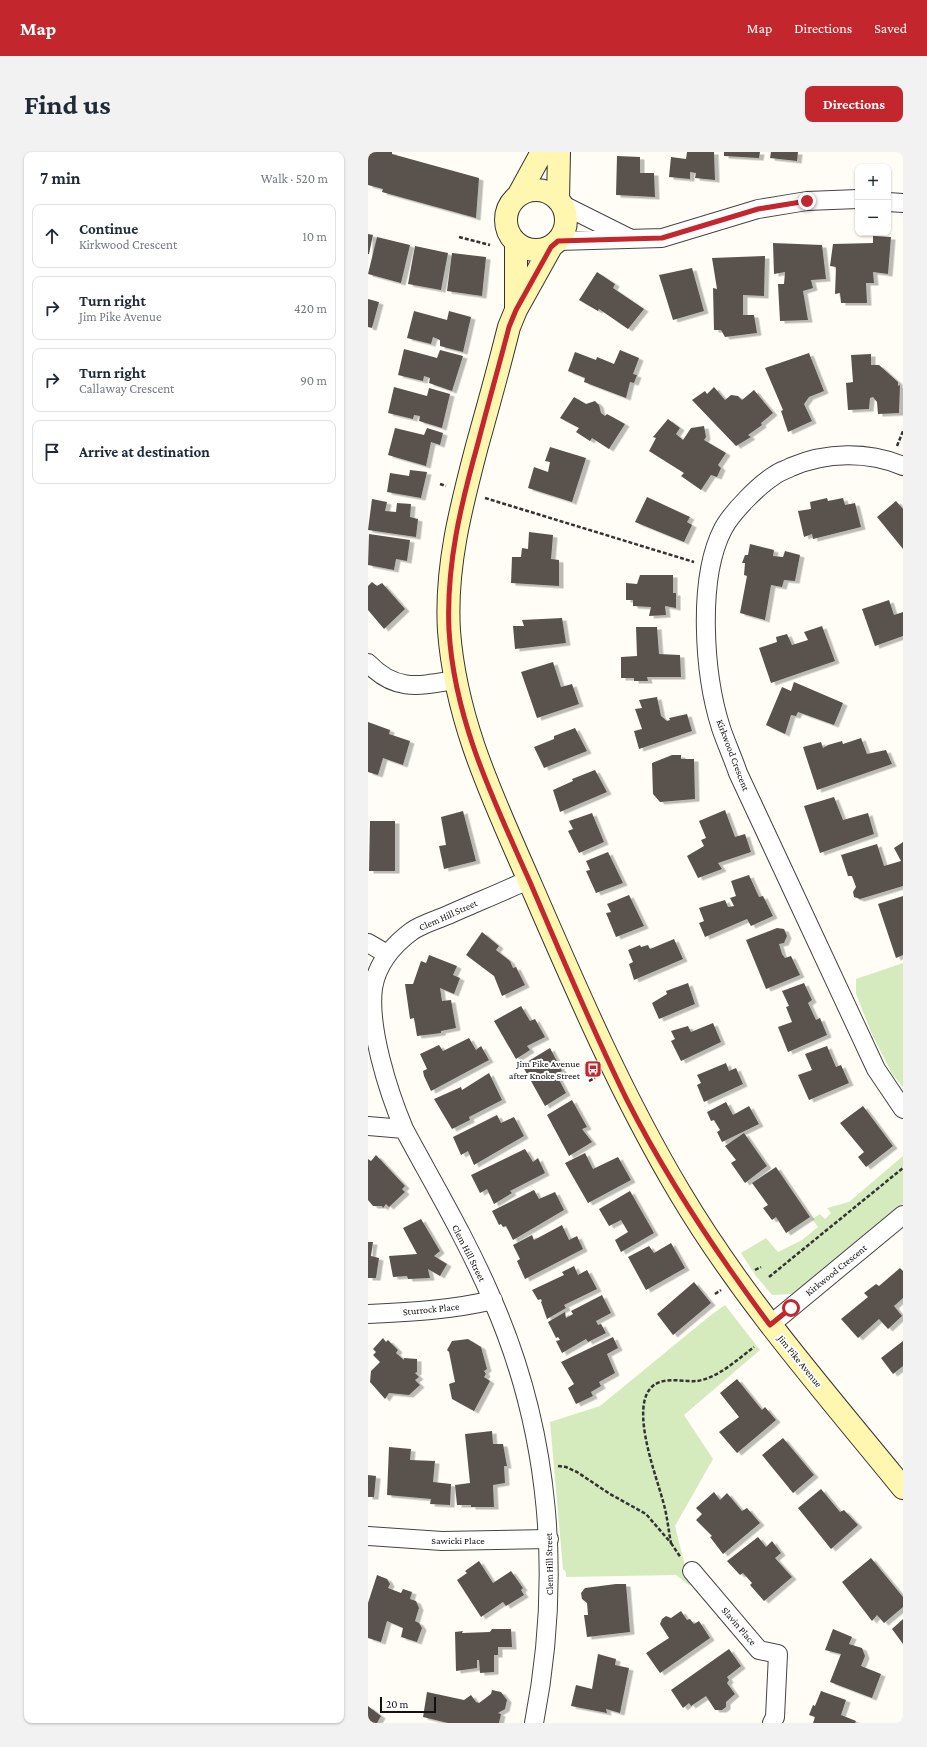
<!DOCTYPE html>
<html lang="en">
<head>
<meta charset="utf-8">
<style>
  body { margin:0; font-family:"Crimson Pro",serif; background:#f2f2f3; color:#1f2937 }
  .controls { position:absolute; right:12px; top:12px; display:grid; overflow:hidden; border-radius:8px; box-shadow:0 1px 3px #0004 }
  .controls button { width:36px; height:36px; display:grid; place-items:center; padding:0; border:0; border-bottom:1px solid #e0e1e3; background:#fff; color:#1f2937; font:20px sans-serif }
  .scale { position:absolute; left:12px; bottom:10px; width:56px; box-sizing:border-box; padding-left:4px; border:2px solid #111; border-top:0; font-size:11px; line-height:14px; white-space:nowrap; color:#111; -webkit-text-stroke:3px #fff; paint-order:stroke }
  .stop { position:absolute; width:12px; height:12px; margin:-9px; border:3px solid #c4262e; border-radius:50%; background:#fff }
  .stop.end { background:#c4262e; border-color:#fff; box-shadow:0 1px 4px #0008 }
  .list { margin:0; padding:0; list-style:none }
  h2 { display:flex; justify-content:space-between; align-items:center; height:52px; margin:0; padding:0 16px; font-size:17px }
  h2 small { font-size:13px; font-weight:400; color:#747a83 }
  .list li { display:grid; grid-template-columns:26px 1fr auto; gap:12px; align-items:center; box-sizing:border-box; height:64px; margin:0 8px 8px; padding:0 8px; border:1px solid #e0e1e3; border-radius:8px }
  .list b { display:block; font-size:15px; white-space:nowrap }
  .list p { margin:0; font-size:13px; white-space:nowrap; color:#747a83 }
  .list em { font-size:13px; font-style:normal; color:#747a83 }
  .icon { flex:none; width:22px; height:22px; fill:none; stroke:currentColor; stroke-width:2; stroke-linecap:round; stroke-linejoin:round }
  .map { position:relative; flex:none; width:535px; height:1571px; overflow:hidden; border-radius:8px }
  header { display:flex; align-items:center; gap:24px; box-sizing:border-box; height:56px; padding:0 20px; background:#c4262e; color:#fff }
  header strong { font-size:19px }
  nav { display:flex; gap:22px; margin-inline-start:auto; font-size:14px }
  .intro { display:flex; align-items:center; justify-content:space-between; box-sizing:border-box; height:96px; padding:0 24px }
  h1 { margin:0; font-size:28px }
  .button { padding:10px 18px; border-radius:8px; background:#c4262e; color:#fff; font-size:14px; font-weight:700 }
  main { display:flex; gap:24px; padding:0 24px }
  aside { flex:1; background:#fff; border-radius:8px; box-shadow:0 1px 3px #0004 }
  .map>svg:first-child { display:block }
  .green { fill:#d5ebbd }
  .building { fill:#5a524d; filter:url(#shadow) }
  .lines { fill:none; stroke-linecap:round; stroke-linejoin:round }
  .street-casing { stroke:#444; stroke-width:20 }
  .secondary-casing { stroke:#333; stroke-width:24 }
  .path { stroke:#333; stroke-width:2.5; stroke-dasharray:4 2; stroke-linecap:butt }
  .street { stroke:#fff; stroke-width:18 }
  .secondary { stroke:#fff6b0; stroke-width:22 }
  .route { stroke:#c4262e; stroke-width:5 }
  .labels { text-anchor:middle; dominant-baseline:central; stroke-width:4; stroke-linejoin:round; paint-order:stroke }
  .street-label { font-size:10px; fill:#111; stroke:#fff }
  .poi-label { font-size:10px; fill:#111; stroke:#fff; text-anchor:end }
</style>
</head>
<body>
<header>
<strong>Map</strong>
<nav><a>Map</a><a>Directions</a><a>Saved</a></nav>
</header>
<div class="intro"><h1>Find us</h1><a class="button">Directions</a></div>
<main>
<aside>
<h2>7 min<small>Walk · 520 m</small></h2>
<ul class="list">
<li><svg class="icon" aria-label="ahead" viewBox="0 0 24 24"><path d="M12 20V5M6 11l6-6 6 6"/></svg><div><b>Continue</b><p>Kirkwood Crescent</p></div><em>10 m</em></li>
<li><svg class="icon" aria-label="right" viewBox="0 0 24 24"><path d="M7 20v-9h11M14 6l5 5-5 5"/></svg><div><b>Turn right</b><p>Jim Pike Avenue</p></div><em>420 m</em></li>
<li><svg class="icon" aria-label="right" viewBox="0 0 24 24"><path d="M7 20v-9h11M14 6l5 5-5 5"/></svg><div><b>Turn right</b><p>Callaway Crescent</p></div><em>90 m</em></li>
<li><svg class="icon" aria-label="arrive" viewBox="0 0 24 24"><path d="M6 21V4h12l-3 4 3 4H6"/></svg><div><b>Arrive at destination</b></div></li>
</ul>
</aside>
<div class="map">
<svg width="535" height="1571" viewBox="0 0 535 1571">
  <defs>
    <filter id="shadow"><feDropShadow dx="4.5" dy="2.5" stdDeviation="0" flood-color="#0004"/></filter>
  </defs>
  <rect width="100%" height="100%" fill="#fffdf5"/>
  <path class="green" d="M535 811V935L524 922 503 880 488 842V827Z
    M535 1004V1052L425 1142 404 1143 388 1124 373 1101 398 1086 410 1100 434 1088 450 1075 444 1067 452 1062 457 1067 463 1061 459 1056 481 1050Z
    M357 1153 392 1198 316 1263 345 1307 307 1374 322 1434 308 1423 198 1425V1420L195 1417 182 1270 232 1254 343 1163Z"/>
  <path class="building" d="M0 0H24V2L111 26 108 66 14 40 15 37 0 33Z
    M319 0H346L347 28 327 26 328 21 322 20V27L301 25 303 5 318 7Z
    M356 0H392L391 6 356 4Z
    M403 0H430L429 9 402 6Z
    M249 4 272 5V21H286L287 45 248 43Z
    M0 82 5 83 1 102H0Z
    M505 84 523 85 520 122 505 120 506 131H498L499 151H473L472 141 467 142 468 115 462 114 465 92 505 91Z
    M9 85 42 93 33 131 0 122Z
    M405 91 454 93 458 127 443 128 445 136 435 139 440 168 412 169 410 132H416L417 120 406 122Z
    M47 94 80 101 73 138 40 132Z
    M84 101 118 105 114 144 79 139Z
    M397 104 396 144 375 143V163H386L389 181 357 185 353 178H346L345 136 349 137 344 106Z
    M324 116 336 159 305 168 291 123Z
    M229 120 247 132 245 136 276 157 260 177 231 157 230 159 211 148Z
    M0 147 11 150 4 176 0 175Z
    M46 159 79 168 81 159 103 165 95 200 72 194V188L65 185 63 192 39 186Z
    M36 197 69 206 72 198 95 204 84 239 61 231 62 226 56 224 55 229 30 223Z
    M252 198 271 206 265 222 269 223 266 231 262 230 258 246 216 230 217 226 200 219 207 200 228 208 229 205 246 212Z
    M441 201 456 239 441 245 436 252 444 269 420 280 413 259 415 258 397 216Z
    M503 202V213H511L530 230V234L532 233 531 261 510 262 509 250 505 245 502 246 501 257 480 258 478 231 485 230 483 203Z
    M26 235 59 244 61 236 82 242 74 276 51 269 52 264 46 263 45 267 20 261Z
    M346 235 357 248 363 243 370 244 374 248 386 238 405 261 393 271 394 273 380 283 383 285 368 294 324 248 337 239 339 242Z
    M206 245 218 252 227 249 231 253 233 261 237 264 239 262 257 272 241 297 224 286 222 289 208 280 211 276 192 266Z
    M300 267 312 276 308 282 315 288 323 276 336 274 338 285 336 288 358 301 350 313 353 316 349 325 343 323 333 338 313 324 316 321 281 299 288 286 285 285Z
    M27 276 56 283 59 276 75 281 72 293 63 290 58 314 20 303Z
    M182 295 218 306 204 350 160 336 166 315 180 320 182 310 177 309Z
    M42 318 59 320 53 346 19 340 22 321 41 324Z
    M279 345 322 365 319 370 324 373 316 390 267 370Z
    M459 346 460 349 475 346 477 353 487 351 493 375 445 387 444 382 436 385 430 359 443 357 442 350Z
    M4 347 19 350 17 359 28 360 29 351 43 352 42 365 50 367 48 385 0 378Z
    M528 349 535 357V397L509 365Z
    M161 380 185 383 183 407 191 408V434L143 431 144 405H153L154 396 160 397Z
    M1 382 42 388 39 409 28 407 26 418 0 413Z
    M382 392 406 398 405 404 415 405 417 399 432 403 427 429 416 428 414 435 403 433 397 468 372 461 379 424 376 423 377 411H374L377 403H380Z
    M272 423H305V441H308V456L297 454 298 463 281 464 283 455 265 454V448H258V431L269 432Z
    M4 430 9 434 14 431 37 457 16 477 0 458V434Z
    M521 448 526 463 535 460V484L507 494 494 457Z
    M194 466 198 491 147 497 145 474H156L154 468Z
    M454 474 467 509 403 531 391 496 409 490 408 485 419 482 424 493 440 488 436 480Z
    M268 475H289L291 502 312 503 313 525H279L280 529H266V526H253V505L269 504Z
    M185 510 193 535 204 532 211 552 169 566 153 520Z
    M426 530 475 551 466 573 430 560 428 564 423 563 417 582 398 573 414 535 423 539Z
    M289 545 293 564 299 569 302 568 301 566 319 562 324 579 271 597 266 579 274 577 267 557 274 556 271 548Z
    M0 570 22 578 21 582 42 589 35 613 15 606 10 623 0 620Z
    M207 576 219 599 176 616 166 595 186 587V584Z
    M493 586 499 602 518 598 524 612 449 638 435 595 453 590 455 596 460 593 474 589 475 592Z
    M304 603H313V607H326L327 647 292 650 285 642 284 611Z
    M227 618 239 640 192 660 185 638 205 629 204 627Z
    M466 645 475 668 500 661 506 682 452 701 436 654Z
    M357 658 367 685 377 682 383 700 350 711 354 717 330 726 319 704 336 694 333 688 338 686 331 669Z
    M95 659 108 709 76 717 71 694 78 693 73 665Z
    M224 661 236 690 211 701 200 679 205 677 201 669Z
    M2 669H27V719H1Z
    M535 690V734L492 747 486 745 485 740 488 735 484 724H480L473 703 509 692 516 714 533 709 526 696Z
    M240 700 255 731 228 741 218 719 222 718 218 709Z
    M381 723 391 745 395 744 405 764 383 774 379 767 337 785 331 771 336 769 331 756 357 748 360 755 366 754 362 746 368 744 363 729Z
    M261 743 276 774 248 785 238 761 243 760 239 752Z
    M535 744V803L528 806 510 752Z
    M409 776 416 777 419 784 416 791 411 792 414 802 417 806 423 804 432 823 398 837 378 788Z
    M114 780 131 794 128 798 142 809 145 816 148 815 157 833 134 844 126 824 98 803Z
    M306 787 315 807 266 828 261 812 265 810 260 798 272 793 273 795 280 793 282 797Z
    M61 803 89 814 85 823 92 826 86 842 72 836 74 849 83 848 88 876 73 879V881L49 884 46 866 42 867 37 832H45L53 809 58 811Z
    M320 831 327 852 291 867 284 851 299 842 298 839Z
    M436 831 444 848 440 851 448 868 452 866 459 883 420 900 410 875 424 870 418 855 421 854 414 839Z
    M153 854 162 869 167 867 177 885 159 894 162 898 148 907 126 869Z
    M345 871 353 890 313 909 303 889 307 887 303 879 320 874 323 880Z
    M101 886 108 898 113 894 121 908 63 939 56 924 55 919 59 917 52 902 71 893 75 899Z
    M459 894 468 915 473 913 481 931 441 948 430 923 444 918 437 902Z
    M182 896 194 919 188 922 198 941 177 954 154 913Z
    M358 911 361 919 368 916 375 932 336 950 329 933 333 931 329 923Z
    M121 921 134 948 101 965 102 968 84 977 66 947 93 935 94 938Z
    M204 948 219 975 214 977 224 990 201 1004 179 963Z
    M358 950 365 963 381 954 391 972 354 990 349 980 352 978 346 968 343 969 339 960Z
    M495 954 525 994 498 1015 490 1005 496 1000 472 971Z
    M129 963 133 971 146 965 156 984 106 1013 100 999 93 1003 85 985Z
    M376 981 399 1014 377 1031 363 1011 368 1008 357 994Z
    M157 997 165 1010 170 1006 177 1021 142 1039 144 1041 126 1052 119 1037 112 1041 103 1023Z
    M217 1001 225 1017 250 1005 263 1028 220 1051 197 1011Z
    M8 1003 37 1034 34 1037 37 1040 21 1055 18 1052 15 1056 14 1054H5L0 1048V1007L3 1009Z
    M408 1015 442 1065 418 1081 408 1065 404 1068 395 1056 400 1053 384 1031Z
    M166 1038 171 1047 187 1040 196 1058 145 1088 138 1074 135 1075 133 1072 131 1073 124 1059Z
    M262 1039 286 1081 253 1100 247 1088 260 1080 253 1068 241 1074 231 1057Z
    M53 1067 72 1099 66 1104 79 1112 72 1124 60 1117 62 1126 40 1127 39 1124 25 1125 21 1104 49 1102 35 1076Z
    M194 1073 201 1088 209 1084 215 1097 157 1127 149 1109 152 1107 145 1093 164 1083 166 1088Z
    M0 1090H5L3 1104 11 1106 8 1126H0Z
    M303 1091 317 1116 278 1138 260 1105 281 1094 286 1101Z
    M206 1114 210 1123 219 1118 229 1137 196 1153 198 1156 179 1167 173 1150 174 1149 173 1147 170 1148 164 1138 196 1123 194 1120Z
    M532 1116 535 1119V1146L526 1154 534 1164 520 1177 511 1167 490 1186 473 1167 500 1145 496 1141 508 1132 511 1134Z
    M326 1130 343 1151 305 1183 289 1162Z
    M234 1143 243 1161 228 1169 230 1173 233 1172 238 1181 220 1190 218 1187 194 1201 188 1189 192 1188 190 1185 188 1186 180 1170 197 1160 198 1166 205 1162 203 1159Z
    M245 1185 250 1196 239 1202 247 1221 231 1230 233 1234 223 1240 225 1244 208 1252 200 1236 206 1232 193 1210Z
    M15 1186 18 1190 20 1188 30 1198 28 1201 36 1208V1206L49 1207V1220L47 1221 51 1225 47 1228 52 1233 41 1243 21 1241 17 1247 2 1230 3 1219 12 1210 5 1203 8 1200 5 1197Z
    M100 1187 113 1195 119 1217 116 1219 118 1222 116 1225 122 1229 106 1259 84 1247 81 1232 87 1230 81 1200 79 1198 84 1189Z
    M535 1189V1214L525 1222 513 1206Z
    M369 1227 394 1258 397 1255 408 1268 369 1301 351 1280 371 1265 352 1241Z
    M124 1279 125 1292H135L139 1314H136L137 1331 125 1333 126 1355H103V1353H89L87 1333 102 1331 97 1282Z
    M415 1286 446 1323 425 1341 394 1303Z
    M21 1295 43 1297 42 1308 67 1309 65 1330 83 1332 82 1353 62 1352 63 1347 19 1343Z
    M0 1323 8 1324 6 1345H0Z
    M453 1337 472 1360 476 1358 490 1373 463 1397 430 1356Z
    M346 1340 352 1348 359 1341 374 1359 379 1356 392 1371 355 1402 342 1385 344 1384 328 1368 334 1362 328 1356Z
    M390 1385 398 1395 404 1389 413 1401 407 1406 424 1425 396 1449 382 1433 384 1431 375 1421 372 1423 359 1409Z
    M503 1406 535 1445V1455L516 1471 509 1463 504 1469 474 1430Z
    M111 1409 125 1431 143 1419 155 1436 153 1438 156 1443 138 1454 135 1450 113 1465 89 1428 99 1421 97 1419Z
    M9 1423 19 1427 22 1432 20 1436 33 1441 35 1437 44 1440 42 1447 48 1449 51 1456 47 1469 51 1471 54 1476 49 1490 33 1485 35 1476 19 1469 13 1490 0 1486V1451Z
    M248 1432H258L262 1480 219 1485 216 1463H220L219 1451 214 1447 213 1441 217 1436Z
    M313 1459 319 1468 322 1467 326 1472 331 1469 342 1486 292 1521 278 1501 301 1486 292 1472 294 1467 298 1464 303 1466Z
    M535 1467V1492L524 1477Z
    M124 1477H143L144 1495H130V1503H126V1520L112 1521 111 1508H109V1516L88 1519 87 1480 95 1479 94 1481 122 1480Z
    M465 1477 484 1485 481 1492 494 1496 497 1504 493 1514 513 1522 504 1546 462 1530 473 1502 457 1498Z
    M361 1497 373 1514 359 1525 361 1528 359 1531 367 1542 358 1550V1555L354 1558H347L338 1544 323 1554 321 1551 315 1556 303 1538Z
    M230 1502 248 1507 247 1513 261 1516 252 1561 238 1557 239 1561 203 1554 208 1533 224 1537Z
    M124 1538 133 1540 139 1548 137 1557 130 1561 133 1562 131 1571H80L55 1565 59 1540 96 1548 103 1543 108 1550 111 1551 123 1542Z
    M453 1539 478 1548 473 1563 488 1569 487 1571H445L447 1565 441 1563 445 1553 447 1554Z
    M0 1554 13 1564 9 1571H0Z"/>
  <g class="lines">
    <g class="street-casing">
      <path id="street" d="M520 50 535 51
        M193 52 261 86
        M190 89 294 86 390 57 439 49 490 47
        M535 314C500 299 458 300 423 315 418 318 412 319 407 323 391 333 364 360 355 377 329 427 336 523 353 576 358 591 365 606 370 621L508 917 535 957
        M0 511C27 540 51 534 87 528
        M160 728C134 740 107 751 80 763 68 768 54 772 44 779 25 793 9 812 5 836 0 876 20 939 36 977 66 1033 99 1088 124 1147 183 1281 194 1428 166 1571
        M0 791 19 802
        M0 974 36 977
        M0 1162C42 1160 84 1158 125 1148
        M402 1173 535 1063
        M0 1384 74 1389 181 1387
        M324 1419 391 1498 410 1502 407 1565 404 1571"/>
    </g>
    <g class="secondary-casing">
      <path id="secondary" d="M138 68a30 30 0 1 1 60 0a30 30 0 1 1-60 0Z
        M150 44 174 0
        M190 48 191 0
        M148 91V157
        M183 95 148 158 141 175C131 215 120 255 109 294 93 355 77 416 81 479 88 571 126 648 162 731 208 837 253 942 312 1041 375 1147 457 1240 535 1336"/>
    </g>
    <path class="path" d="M91 85 122 93
      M529 294 535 279
      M72 332 78 334
      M117 346 326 410
      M221 929 227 926
      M387 1118 393 1115
      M401 1125 535 1016
      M347 1142 353 1138
      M190 1314 198 1315 209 1320 242 1342 278 1362 303 1391C300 1376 299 1361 294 1346 288 1322 256 1242 292 1230 303 1226 318 1230 329 1229 350 1226 370 1207 386 1195
      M303 1391 313 1406"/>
    <use href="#street" class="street"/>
    <use href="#secondary" class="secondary"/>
  </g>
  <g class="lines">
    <path class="route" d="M423 1156 402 1173C349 1102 299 1027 259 948 224 877 193 803 162 730 126 649 86 568 81 478 78 413 93 352 110 291 120 252 131 214 141 175L148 158 183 95 190 89 294 86 390 57 439 49"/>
  </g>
  <defs>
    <g id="bus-square" transform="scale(0.9)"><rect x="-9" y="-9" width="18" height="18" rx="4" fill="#c4262e" stroke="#fff"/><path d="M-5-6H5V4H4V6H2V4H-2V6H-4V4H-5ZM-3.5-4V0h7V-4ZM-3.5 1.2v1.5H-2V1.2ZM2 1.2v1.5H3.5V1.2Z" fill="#fff"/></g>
  </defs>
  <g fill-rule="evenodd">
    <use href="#bus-square" x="225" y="917"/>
  </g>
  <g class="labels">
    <g class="street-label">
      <text transform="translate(365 603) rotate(69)">Kirkwood Crescent</text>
      <text transform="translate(80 763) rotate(-24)">Clem Hill Street</text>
      <text transform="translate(101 1101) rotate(63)">Clem Hill Street</text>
      <text transform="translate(468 1118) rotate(-39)">Kirkwood Crescent</text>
      <text transform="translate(63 1157) rotate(-6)">Sturrock Place</text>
      <text transform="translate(432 1209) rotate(51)">Jim Pike Avenue</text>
      <text x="90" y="1388">Sawicki Place</text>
      <text transform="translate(181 1412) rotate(-91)">Clem Hill Street</text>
      <text transform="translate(371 1474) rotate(49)">Slavin Place</text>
    </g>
    <g class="poi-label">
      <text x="212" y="911">Jim Pike Avenue<tspan x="212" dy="12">after Knoke Street</tspan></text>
    </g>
  </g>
</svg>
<div class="controls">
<button>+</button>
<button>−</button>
</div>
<div class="scale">20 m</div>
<div class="stop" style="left:423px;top:1156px"></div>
<div class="stop end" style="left:439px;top:49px"></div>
</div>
</main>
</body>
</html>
